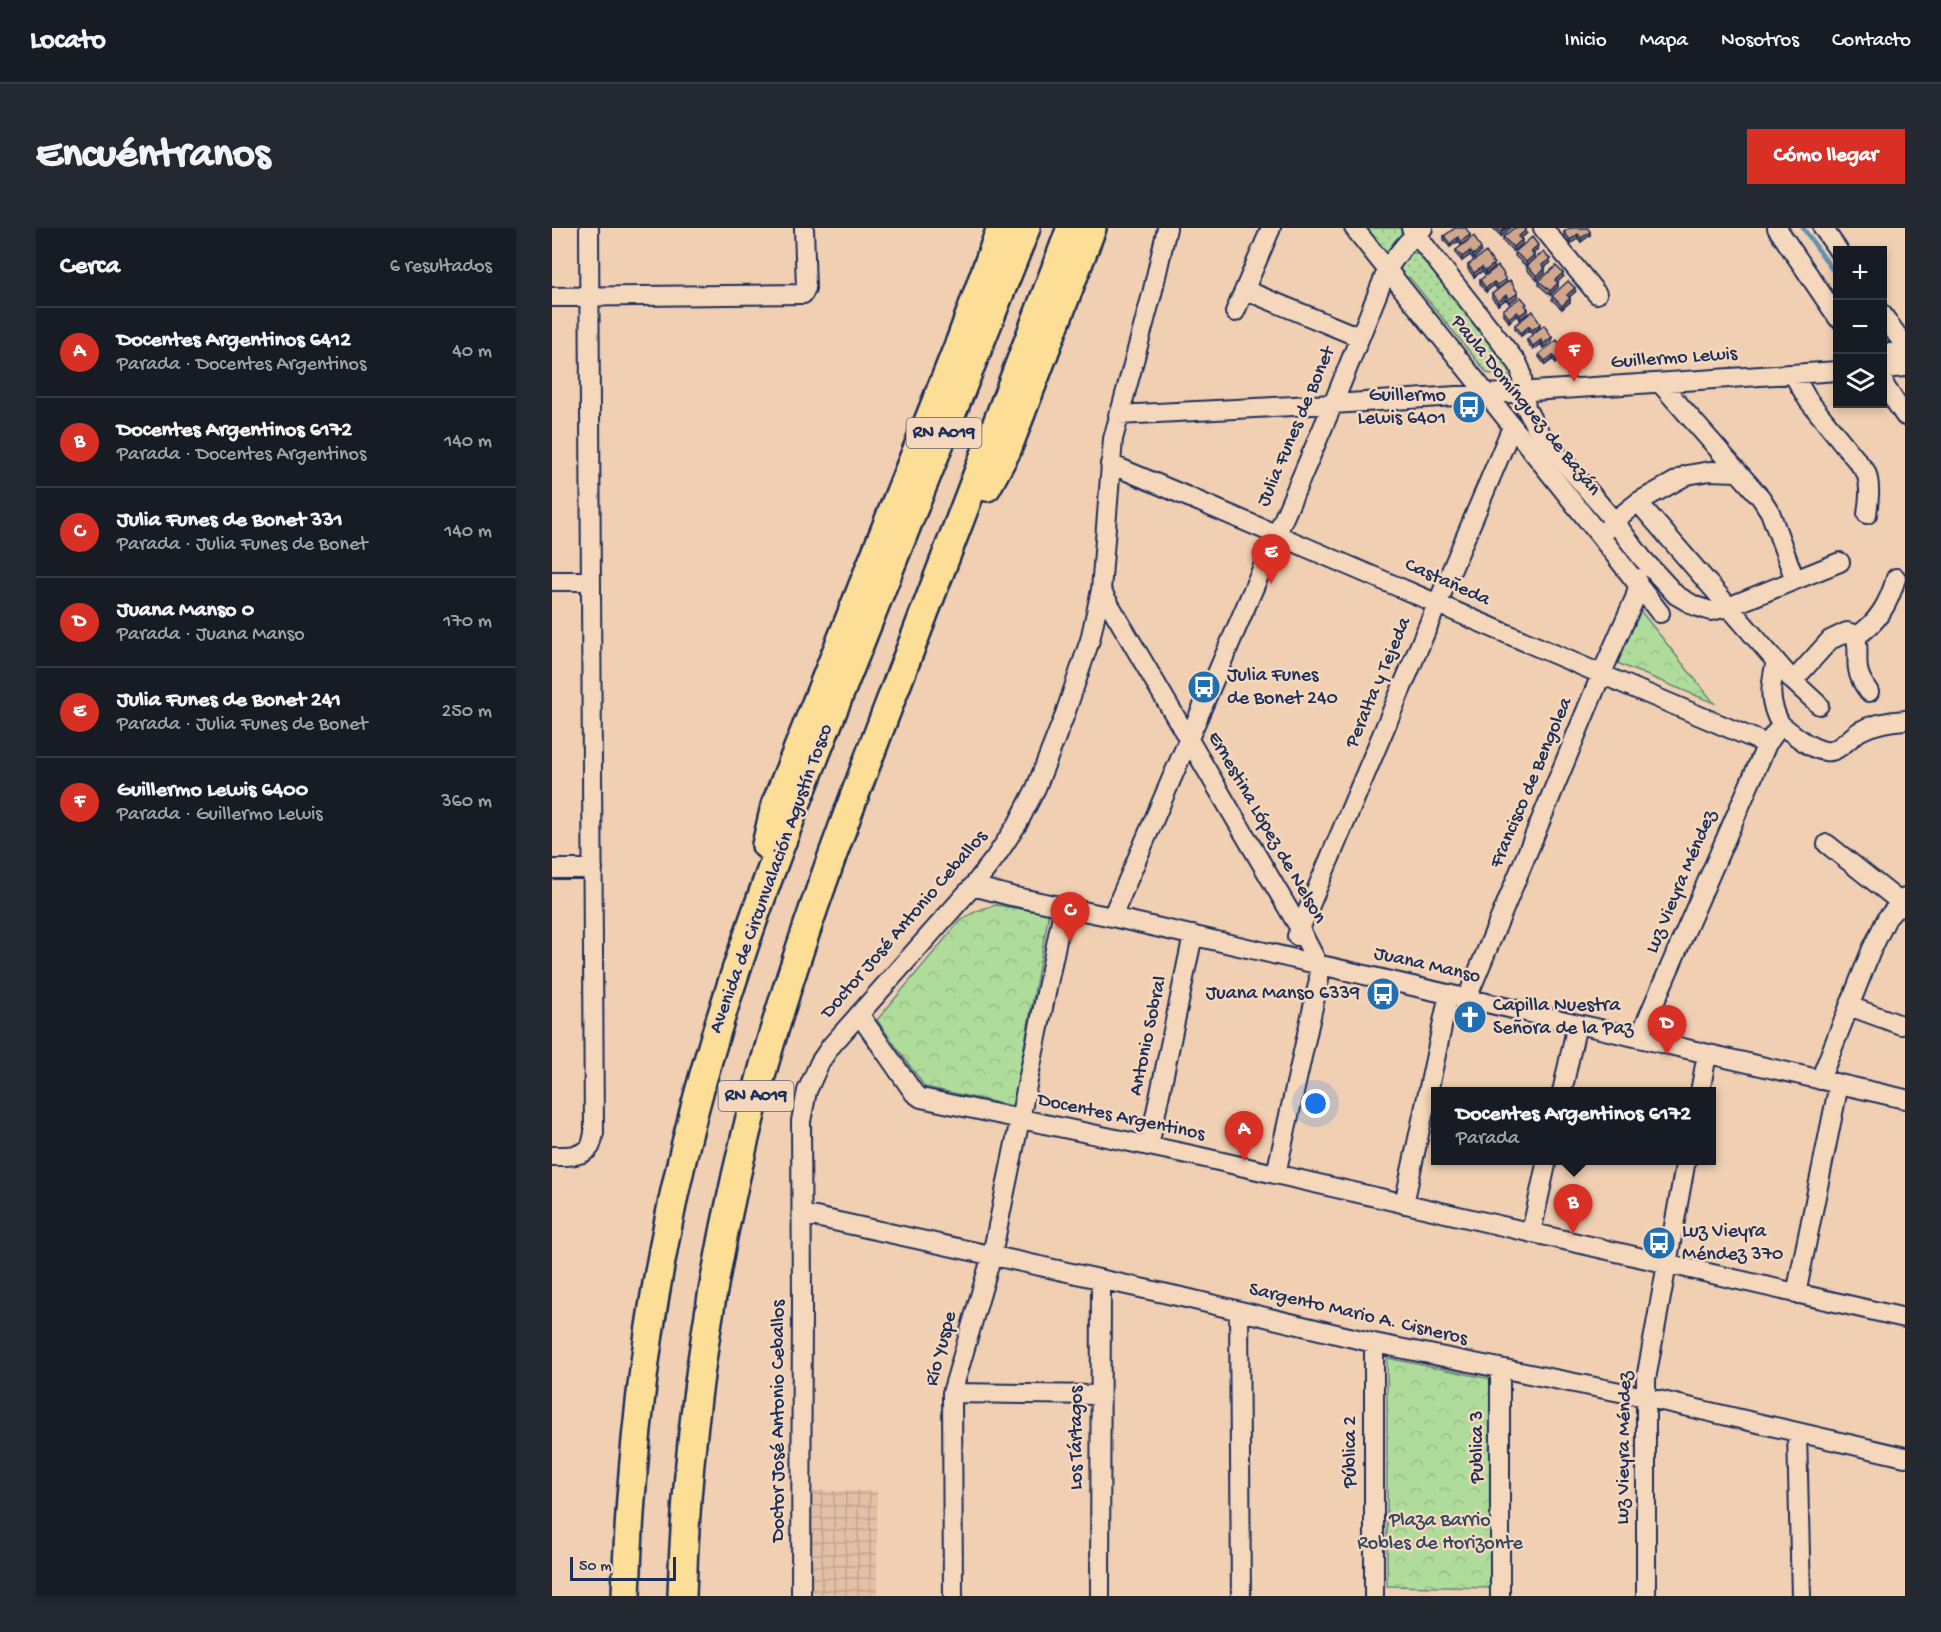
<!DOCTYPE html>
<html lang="es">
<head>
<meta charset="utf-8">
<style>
  body { margin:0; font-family:"Gochi Hand",sans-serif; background:#242831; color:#f1f3f6 }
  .controls { position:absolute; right:18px; top:18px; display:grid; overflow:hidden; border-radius:0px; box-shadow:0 3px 9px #0003 }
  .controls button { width:54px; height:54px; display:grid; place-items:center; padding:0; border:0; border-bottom:2px solid #363941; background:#171b24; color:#f1f3f6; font:30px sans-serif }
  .scale { position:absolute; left:18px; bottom:15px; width:106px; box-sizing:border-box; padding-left:6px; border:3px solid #1b2f5e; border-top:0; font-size:16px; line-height:21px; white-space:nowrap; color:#1b2f5e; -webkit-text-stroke:4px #f5d8bb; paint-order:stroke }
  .you { position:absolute; left:764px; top:876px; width:21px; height:21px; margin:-15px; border:4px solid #fff; border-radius:50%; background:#1a73e8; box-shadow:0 0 0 9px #1a73e833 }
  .badge { display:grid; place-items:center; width:39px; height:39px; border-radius:50%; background:#d93025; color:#fff; font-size:20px; font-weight:700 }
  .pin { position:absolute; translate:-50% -50px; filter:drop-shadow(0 2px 3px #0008) }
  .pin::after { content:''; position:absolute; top:32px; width:21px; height:18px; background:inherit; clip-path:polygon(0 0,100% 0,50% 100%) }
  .popup { position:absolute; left:879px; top:859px; width:285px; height:78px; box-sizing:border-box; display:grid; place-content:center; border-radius:0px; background:#171b24; filter:drop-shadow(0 2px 4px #0005); font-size:20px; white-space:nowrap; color:#9ea1a6 }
  .popup b { font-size:22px; color:#f1f3f6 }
  .popup::after { content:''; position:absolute; left:50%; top:100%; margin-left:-12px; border:12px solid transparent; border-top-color:#171b24 }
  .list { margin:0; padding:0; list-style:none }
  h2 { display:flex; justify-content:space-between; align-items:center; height:78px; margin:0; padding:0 24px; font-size:26px }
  h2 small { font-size:20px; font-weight:400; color:#9ea1a6 }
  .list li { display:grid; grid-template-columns:39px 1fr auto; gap:18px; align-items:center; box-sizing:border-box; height:90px; padding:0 24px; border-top:2px solid #363941 }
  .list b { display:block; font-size:22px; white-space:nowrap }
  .list p { margin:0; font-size:20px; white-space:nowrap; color:#9ea1a6 }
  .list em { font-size:20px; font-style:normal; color:#9ea1a6 }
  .icon { flex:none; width:33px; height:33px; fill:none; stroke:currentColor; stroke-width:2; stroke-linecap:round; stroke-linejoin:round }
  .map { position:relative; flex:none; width:1353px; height:1368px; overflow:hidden; border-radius:0px }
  header { display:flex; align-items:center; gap:36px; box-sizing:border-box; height:84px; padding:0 30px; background:#171b24; border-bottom:2px solid #363941 }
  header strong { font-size:28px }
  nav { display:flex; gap:33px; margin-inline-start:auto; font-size:21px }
  .intro { display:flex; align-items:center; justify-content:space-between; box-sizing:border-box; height:144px; padding:0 36px }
  h1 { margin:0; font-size:42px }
  .button { padding:15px 27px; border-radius:0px; background:#d93025; color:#fff; font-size:21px; font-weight:700 }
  main { display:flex; gap:36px; padding:0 36px }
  aside { flex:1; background:#171b24; border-radius:0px; box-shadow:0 3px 9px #0003 }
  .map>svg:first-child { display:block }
  .industrial { fill:url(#industrial-grid) }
  .grass { fill:url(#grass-dots); stroke:#65867c; stroke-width:1.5 }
  .park { fill:url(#park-crowns); stroke:#65867c; stroke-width:1.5 }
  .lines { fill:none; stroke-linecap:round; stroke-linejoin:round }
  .stream { stroke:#5f93b5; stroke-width:4.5 }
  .minor-casing { stroke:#1b2f5e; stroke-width:22 }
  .highway-casing { stroke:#1b2f5e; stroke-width:32 }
  .minor { stroke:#f5d8bb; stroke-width:18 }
  .highway { stroke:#fdde96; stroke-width:27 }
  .wall { fill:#b58f77; stroke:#1b2f5e; stroke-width:1.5 }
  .shaded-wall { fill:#937461; stroke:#1b2f5e; stroke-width:1.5 }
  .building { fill:#d2a68a; stroke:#1b2f5e; stroke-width:1.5 }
  .labels { text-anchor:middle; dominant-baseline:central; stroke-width:5; stroke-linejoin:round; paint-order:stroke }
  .shield { fill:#f5d8bb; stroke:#5c627a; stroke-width:1.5 }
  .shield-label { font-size:18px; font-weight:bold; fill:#1b2f5e }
  .street-label { font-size:20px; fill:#1b2f5e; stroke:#f5d8bb }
  .poi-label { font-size:20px; fill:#1b2f5e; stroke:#f5d8bb; text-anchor:start }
  .park-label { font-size:20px; fill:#314967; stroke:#f5d8bb }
</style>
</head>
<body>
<header>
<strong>Locato</strong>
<nav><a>Inicio</a><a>Mapa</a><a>Nosotros</a><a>Contacto</a></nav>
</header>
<div class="intro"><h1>Encuéntranos</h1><a class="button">Cómo llegar</a></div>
<main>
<aside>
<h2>Cerca<small>6 resultados</small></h2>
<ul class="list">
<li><span class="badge">A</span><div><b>Docentes Argentinos 6412</b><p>Parada · Docentes Argentinos</p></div><em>40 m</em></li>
<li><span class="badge">B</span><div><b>Docentes Argentinos 6172</b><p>Parada · Docentes Argentinos</p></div><em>140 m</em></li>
<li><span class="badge">C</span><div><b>Julia Funes de Bonet 331</b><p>Parada · Julia Funes de Bonet</p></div><em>140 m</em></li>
<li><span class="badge">D</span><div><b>Juana Manso 0</b><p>Parada · Juana Manso</p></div><em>170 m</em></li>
<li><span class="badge">E</span><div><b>Julia Funes de Bonet 241</b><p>Parada · Julia Funes de Bonet</p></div><em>250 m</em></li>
<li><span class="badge">F</span><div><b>Guillermo Lewis 6400</b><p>Parada · Guillermo Lewis</p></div><em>360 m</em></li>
</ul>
</aside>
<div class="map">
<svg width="1353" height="1368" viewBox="0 0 1353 1368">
  <defs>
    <pattern id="industrial-grid" width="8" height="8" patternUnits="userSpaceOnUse" patternTransform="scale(1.5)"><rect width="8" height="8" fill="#e3c0a5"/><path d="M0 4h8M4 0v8" fill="none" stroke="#c2a590"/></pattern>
    <pattern id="grass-dots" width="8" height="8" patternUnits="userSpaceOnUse" patternTransform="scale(1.5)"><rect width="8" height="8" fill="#afdc9a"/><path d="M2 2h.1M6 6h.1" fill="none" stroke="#96bd87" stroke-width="1.8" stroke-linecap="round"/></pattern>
    <pattern id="park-crowns" width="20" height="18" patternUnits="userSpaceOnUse" patternTransform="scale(1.5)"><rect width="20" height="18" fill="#afdc9a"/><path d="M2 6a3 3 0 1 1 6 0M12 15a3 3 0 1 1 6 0" fill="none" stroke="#96bd87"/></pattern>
  </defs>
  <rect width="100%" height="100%" fill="#f0cfb2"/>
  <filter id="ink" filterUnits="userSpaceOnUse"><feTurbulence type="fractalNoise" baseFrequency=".0167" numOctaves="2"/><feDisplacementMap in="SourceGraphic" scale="12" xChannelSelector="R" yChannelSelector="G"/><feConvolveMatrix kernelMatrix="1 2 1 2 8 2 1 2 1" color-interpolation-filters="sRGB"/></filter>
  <g filter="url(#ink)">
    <path class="industrial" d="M260 1263H325V1368H259Z"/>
    <path class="grass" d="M809 0H852L853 4 834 27Z
      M859 25H873L962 143 960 146 950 149 935 145 857 49 852 52 846 44 847 37Z"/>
    <path class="park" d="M1087 381 1162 475 1065 435Z
      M444 677 497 685 461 878 373 859 325 792 408 693C420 684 430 680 444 677Z
      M835 1130 939 1151 943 1360 835 1358Z"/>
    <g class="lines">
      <path class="stream" d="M1251 0 1286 50"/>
      <g class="minor-casing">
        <path id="minor" d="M802 0 1048 308 1108 385
          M859 0 966 136 969 143 974 180 982 196 993 212 1062 293 1090 330 1124 367 1143 378 1159 383 1176 379 1288 334
          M991 0 1045 66
          M1225 0 1286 90
          M1271 0 1286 22
          M693 62 807 109
          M0 69 251 66 254 60 252 0
          M683 84 719 0
          M1330 86 1353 118
          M1330 125H1353
          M1330 141 1353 139
          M1241 146 1256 172 1314 244C1319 258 1317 271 1315 286
          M1330 150 1334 160 1353 188
          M1108 155 1209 270 1218 284 1243 352
          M566 187 781 176 1286 143
          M558 236C778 328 995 425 1215 516
          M1086 274 1241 453 1267 477
          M1055 301 1062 293 1086 274 1135 247 1158 243 1185 244
          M0 353H38
          M549 362 748 701 766 736 767 752 724 946
          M1303 409C1326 395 1337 375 1344 350
          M1241 453 1278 412 1295 404 1302 406C1308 416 1304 430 1306 441 1307 450 1312 457 1317 464
          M1229 497C1242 506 1256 520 1273 523 1285 526 1298 509 1308 503 1321 496 1338 493 1353 492
          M1275 616 1348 674 1353 680
          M0 641H41
          M421 658 459 668 560 689 1353 871
          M560 689 781 176 835 42C845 26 856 11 871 0
          M745 708 960 199
          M915 770 1049 447 1083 370 1086 358 1085 350
          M1297 778 1349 797
          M307 786 362 865 369 870 640 927 1353 1090
          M1087 810 1215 516 1229 497C1216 474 1218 458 1224 433
          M1268 852 1319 723 1335 690 1353 670
          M1010 864 1025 796
          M1148 864 1155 826
          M597 918 641 707
          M0 928C11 928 30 930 38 919 40 916 41 909 42 905L37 0
          M852 976 897 766
          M250 986 634 1070 822 1115 1093 1169 1353 1229
          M979 1005 995 932
          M1244 1066 1287 856
          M687 1083 689 1368
          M948 1141V1368
          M400 1165 547 1167
          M1245 1205 1249 1368
          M249 1368 250 1071 249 893 255 863 268 834 279 818 421 658 443 630 466 595 484 560 512 489 538 412 549 362 561 211 600 66 615 0
          M401 1368 400 1165 440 1027 512 678
          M548 1368 549 1052
          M822 1368V1115
          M1094 1368V1151L1134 932"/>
      </g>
      <g class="highway-casing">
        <path id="highway" d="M435 259 455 222 540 0
          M214 617 223 578 409 111 449 0
          M74 1368C79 1205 101 1041 142 883 182 730 241 582 300 435 358 290 415 145 474 0
          M130 1368C135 1188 164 1010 212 837 256 682 316 532 373 383 422 255 471 128 519 0"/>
      </g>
      <use href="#minor" class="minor"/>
      <use href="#highway" class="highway"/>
    </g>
    <path class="wall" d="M941 0H958L949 8Z
      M1012 4 1038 7 1029 14 1026 10 1018 16 1012 8Z
      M974 6 968 11 970 16 961 23 951 13V9Z
      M892 8 918 11 909 17 906 13 898 19 892 12Z
      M986 21 981 26 982 31 974 38 963 28V24Z
      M904 22 929 24 921 31 918 27 910 33 904 26Z
      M998 35 992 40 993 45 985 52 975 42V38Z
      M916 37 942 40 933 46 930 43 922 49 916 41Z
      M1011 49 1005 54 1006 59 998 67 987 57V53Z
      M928 52 954 55 945 61 942 57 934 64 928 56Z
      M1023 64 1017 69 1018 74 1010 81 1000 72V68Z
      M940 66 966 68 957 75 954 71 946 77 940 70Z
      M975 79 976 85 968 91 965 87 957 94 951 86V82Z
      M963 97 988 99 980 106 977 102 969 108 963 101Z
      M975 111 1000 113 991 120 989 116 981 122 975 114Z
      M987 126 1013 128 1004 135 1001 131 993 137 987 129Z"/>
    <path class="shaded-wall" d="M954 0H958L949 8V4Z
      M974 2V6L966 12V9Z
      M1038 4V7L1029 14V10Z
      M1026 6V10L1018 16V12Z
      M918 7V11L909 17V13Z
      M906 9V13L898 19V16Z
      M970 12V16L961 23V19Z
      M986 17V21L979 27V23Z
      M929 21V24L921 31V27Z
      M918 23V27L910 33V29Z
      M982 27V31L974 38V34Z
      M998 31V35L990 41V37Z
      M942 36V40L933 46V43Z
      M930 39V43L922 49V45Z
      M993 41V45L985 52V48Z
      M1011 45V49L1003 56V52Z
      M954 51V55L945 61V57Z
      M942 54V57L934 64V60Z
      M1006 55V59L998 67V63Z
      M1023 60V64L1015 71V67Z
      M966 65V68L957 75V71Z
      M954 67V71L946 77V74Z
      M1018 70V74L1010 81V78Z
      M976 81V85L968 91V87Z
      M965 84V87L957 94V90Z
      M988 96V99L980 106V102Z
      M977 98V102L969 108V105Z
      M1000 109V113L991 120V116Z
      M989 112V116L981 122V118Z
      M1013 124V128L1004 135V131Z
      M1001 127V131L993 137V133Z"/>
    <path class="building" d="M903 0H914L918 7 909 13 906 9 898 16 892 8Z
      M945 0H954L949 4Z
      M962 0H973L974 2 966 9 970 12 961 19 951 9Z
      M1018 0H1036L1038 4 1029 10 1026 6 1018 12 1012 4Z
      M922 8 929 21 921 27 918 23 910 29 904 22Z
      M980 9 986 17 979 23 982 27 974 34 963 24Z
      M934 24 942 36 933 43 930 39 922 45 916 37Z
      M991 24 998 31 990 37 993 41 985 48 975 38Z
      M946 38 952 46 951 47 954 51 945 57 942 54 934 60 928 52Z
      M1004 38 1011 45 1003 52 1006 55 998 63 987 53Z
      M958 52 966 65 957 71 954 67 946 74 940 66Z
      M1016 53 1023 60 1015 67 1018 70 1010 78 1000 68Z
      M969 69 975 76 973 77 976 81 968 87 965 84 957 90 951 82Z
      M981 83 988 96 980 102 977 98 969 105 963 97Z
      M992 97 1000 109 991 116 989 112 981 118 975 111Z
      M1005 112 1013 124 1004 131 1001 127 993 133 987 126Z"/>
  </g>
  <defs>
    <g id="bus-disc" transform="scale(1.725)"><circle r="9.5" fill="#1f6fb2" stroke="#f5d8bb"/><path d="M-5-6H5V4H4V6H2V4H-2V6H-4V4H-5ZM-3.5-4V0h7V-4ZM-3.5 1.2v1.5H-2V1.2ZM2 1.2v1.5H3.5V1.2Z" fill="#fff"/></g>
    <g id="church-disc" transform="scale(1.725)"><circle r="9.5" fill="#1f6fb2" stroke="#f5d8bb"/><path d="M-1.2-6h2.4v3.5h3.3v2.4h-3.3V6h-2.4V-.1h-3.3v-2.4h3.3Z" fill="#fff"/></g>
  </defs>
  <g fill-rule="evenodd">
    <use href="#bus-disc" x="917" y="179"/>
    <use href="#bus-disc" x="652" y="459"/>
    <use href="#bus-disc" x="831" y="766"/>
    <use href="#church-disc" x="918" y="789"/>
    <use href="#bus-disc" x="1107" y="1015"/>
  </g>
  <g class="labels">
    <g class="shield">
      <rect x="354.5" y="190" width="75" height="30" rx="4.5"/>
      <rect x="166.5" y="853" width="75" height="30" rx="4.5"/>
    </g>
    <g class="shield-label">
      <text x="392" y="205">RN A019</text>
      <text x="204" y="868">RN A019</text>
    </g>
    <g class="street-label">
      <text transform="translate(1122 131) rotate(-4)">Guillermo Lewis</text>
      <text transform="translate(973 178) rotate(51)">Paula Domínguez de Bazán</text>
      <text transform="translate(745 199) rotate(-67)">Julia Funes de Bonet</text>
      <text transform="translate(895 355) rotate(24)">Castañeda</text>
      <text transform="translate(827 455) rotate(-67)">Peralta y Tejeda</text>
      <text transform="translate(980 555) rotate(-67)">Francisco de Bengolea</text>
      <text transform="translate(714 600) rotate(60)">Ernestina López de Nelson</text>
      <text transform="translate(220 651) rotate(-70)">Avenida de Circunvalación Agustín Tosco</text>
      <text transform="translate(1130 654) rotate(-67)">Luz Vieyra Méndez</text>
      <text transform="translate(353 697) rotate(-49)">Doctor José Antonio Ceballos</text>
      <text transform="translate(875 738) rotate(13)">Juana Manso</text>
      <text transform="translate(597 808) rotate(-78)">Antonio Sobral</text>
      <text transform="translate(569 890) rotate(12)">Docentes Argentinos</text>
      <text transform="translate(806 1087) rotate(13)">Sargento Mario A. Cisneros</text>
      <text transform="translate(390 1121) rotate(-75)">Río Yuspe</text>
      <text transform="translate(227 1193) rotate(-90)">Doctor José Antonio Ceballos</text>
      <text transform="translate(525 1210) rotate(-90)">Los Tártagos</text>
      <text transform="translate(926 1219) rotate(-90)">Publica 3</text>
      <text transform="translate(1073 1220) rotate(-89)">Luz Vieyra Méndez</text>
      <text transform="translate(799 1224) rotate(-90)">Pública 2</text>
    </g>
    <g class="poi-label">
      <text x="894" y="168" text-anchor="end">Guillermo<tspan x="894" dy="23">Lewis 6401</tspan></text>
      <text x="675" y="448">Julia Funes<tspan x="675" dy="23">de Bonet 240</tspan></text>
      <text x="808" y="766" text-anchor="end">Juana Manso 6339</text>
      <text x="941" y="778">Capilla Nuestra<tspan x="941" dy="23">Señora de la Paz</tspan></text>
      <text x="1130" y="1004">Luz Vieyra<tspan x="1130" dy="23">Méndez 370</tspan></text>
    </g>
    <g class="park-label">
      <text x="888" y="1293">Plaza Barrio<tspan x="888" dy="23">Robles de Horizonte</tspan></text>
    </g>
  </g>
</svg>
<div class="controls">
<button>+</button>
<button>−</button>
<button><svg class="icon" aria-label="layers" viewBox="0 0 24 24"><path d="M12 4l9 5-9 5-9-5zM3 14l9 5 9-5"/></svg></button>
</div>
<div class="scale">50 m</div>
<div class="you"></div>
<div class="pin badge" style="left:692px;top:933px">A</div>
<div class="pin badge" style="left:1021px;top:1006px">B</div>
<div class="popup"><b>Docentes Argentinos 6172</b>Parada</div>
<div class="pin badge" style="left:518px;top:714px">C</div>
<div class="pin badge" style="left:1115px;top:827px">D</div>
<div class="pin badge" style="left:719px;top:356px">E</div>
<div class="pin badge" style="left:1022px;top:154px">F</div>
</div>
</main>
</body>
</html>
